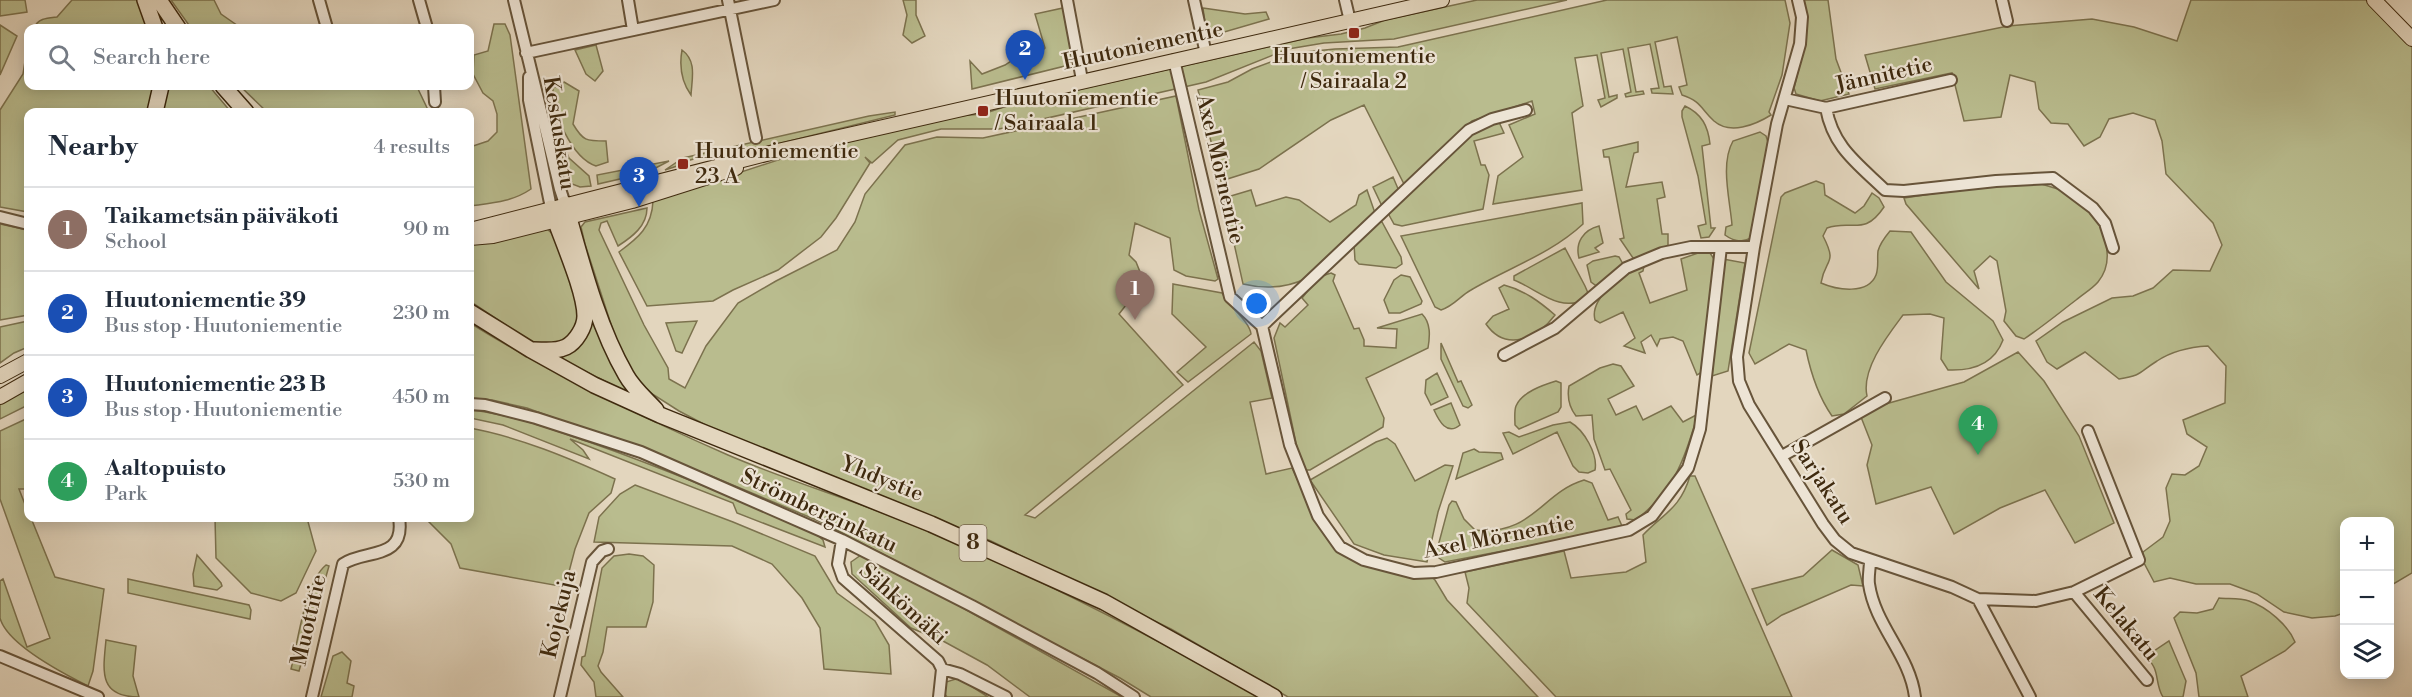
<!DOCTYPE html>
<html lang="en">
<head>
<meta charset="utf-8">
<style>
  body { margin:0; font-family:"Libre Bodoni",serif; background:#f6f6f7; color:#1f2937 }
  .controls { position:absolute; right:18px; bottom:18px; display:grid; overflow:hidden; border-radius:12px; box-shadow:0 3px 15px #0003 }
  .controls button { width:54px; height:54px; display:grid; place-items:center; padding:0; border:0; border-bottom:2px solid #e0e1e3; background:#fff; color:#1f2937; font:30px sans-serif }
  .you { position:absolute; left:1257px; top:304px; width:21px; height:21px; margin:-15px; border:4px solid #fff; border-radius:50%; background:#1a73e8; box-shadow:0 0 0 9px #1a73e833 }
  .badge { display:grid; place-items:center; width:39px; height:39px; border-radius:50%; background:#7c3aed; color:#fff; font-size:20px; font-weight:700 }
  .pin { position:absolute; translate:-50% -50px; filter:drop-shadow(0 2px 3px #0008) }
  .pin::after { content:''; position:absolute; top:32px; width:21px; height:18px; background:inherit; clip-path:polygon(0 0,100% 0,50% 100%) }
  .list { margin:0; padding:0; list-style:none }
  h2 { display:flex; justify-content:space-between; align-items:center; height:78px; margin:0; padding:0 24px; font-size:26px }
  h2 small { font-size:20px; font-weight:400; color:#747a83 }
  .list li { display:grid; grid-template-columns:39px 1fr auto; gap:18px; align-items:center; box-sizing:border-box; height:84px; padding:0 24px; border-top:2px solid #e0e1e3 }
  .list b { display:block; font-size:22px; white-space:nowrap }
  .list p { margin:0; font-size:20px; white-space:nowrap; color:#747a83 }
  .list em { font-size:20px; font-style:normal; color:#747a83 }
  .icon { flex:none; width:33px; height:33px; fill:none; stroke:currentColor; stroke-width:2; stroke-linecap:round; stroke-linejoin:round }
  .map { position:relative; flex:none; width:2412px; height:697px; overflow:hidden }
  .search { position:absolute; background:#fff; box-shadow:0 3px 15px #0003; left:24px; top:24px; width:450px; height:66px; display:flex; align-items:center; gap:15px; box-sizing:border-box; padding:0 21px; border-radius:12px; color:#747a83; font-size:22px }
  .panel { position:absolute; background:#fff; box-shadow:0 3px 15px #0003; left:24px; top:108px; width:450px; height:414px; border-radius:12px }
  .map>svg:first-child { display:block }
  .green { fill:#b9bc8e; stroke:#7c724e; stroke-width:1.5 }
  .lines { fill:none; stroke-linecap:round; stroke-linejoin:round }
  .minor-casing { stroke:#67543a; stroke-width:14 }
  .major-casing { stroke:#3e290e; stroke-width:16 }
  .highway-casing { stroke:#3e290e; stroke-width:18 }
  .minor { stroke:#ede4d5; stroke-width:10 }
  .major { stroke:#e3d6be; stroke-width:14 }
  .highway { stroke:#e3d6be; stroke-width:15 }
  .poi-dot { fill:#8f2418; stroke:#ede4d5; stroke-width:2 }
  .labels { text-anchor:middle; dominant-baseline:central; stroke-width:4.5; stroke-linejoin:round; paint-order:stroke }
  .shield { fill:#ede4d5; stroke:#72614a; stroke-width:1.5 }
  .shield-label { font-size:21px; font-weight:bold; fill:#3e290e }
  .street-label { font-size:22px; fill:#3e290e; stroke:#ede4d5 }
  .poi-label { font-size:22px; fill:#3e290e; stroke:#ede4d5; text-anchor:start }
</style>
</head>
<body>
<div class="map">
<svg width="2412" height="697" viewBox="0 0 2412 697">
  <rect width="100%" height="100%" fill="#e3d6be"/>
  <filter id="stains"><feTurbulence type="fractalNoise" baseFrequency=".00333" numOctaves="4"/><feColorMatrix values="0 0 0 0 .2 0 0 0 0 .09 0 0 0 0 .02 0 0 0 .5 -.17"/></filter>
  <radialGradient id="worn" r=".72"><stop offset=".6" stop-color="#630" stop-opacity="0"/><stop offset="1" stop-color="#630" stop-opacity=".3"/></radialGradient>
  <path class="green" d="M0 0H25L27 12 0 16Z
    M72 0H138L149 28H34C38 18 48 18 57 17Z
    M171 0H214L221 14 241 28H191Z
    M903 0H916V15L925 36 912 43 903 35 907 15Z
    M1477 0H1567L1394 39 1324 43 1288 49 1206 82 999 129H941L898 140 872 163 865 157 870 163 836 218 821 237 778 270 733 290 713 301 647 306 619 252C638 238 652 227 653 201L790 156 795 160 800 158 801 153 958 116 983 114 1010 105 1308 38 1341 34 1365 28 1385 20Z
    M1607 0H1785L1790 23 1782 75 1769 112 1771 115C1755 125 1730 135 1714 121 1701 109 1701 101 1682 95L1679 87 1687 85 1677 37 1655 42 1664 87 1671 86 1673 94 1652 93 1651 89 1659 88 1650 44 1628 48 1636 92 1643 91 1644 94 1626 97 1625 94 1631 92 1623 49 1601 53 1609 97 1617 95V98L1601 107 1598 100 1605 98 1597 55 1575 58 1583 106 1572 113 1582 190 1493 204 1498 176 1523 157 1509 125 1535 114 1532 101 1472 121 1404 184 1364 105 1331 120 1259 169 1221 181 1198 90 1228 82 1252 69 1295 53 1335 49 1398 47Z
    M1804 0H1828L1836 59 1849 94 1820 101 1796 94 1794 88 1806 40Z
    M2191 0H2366L2412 47V573L2390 586V522H2344V613L2335 616 2312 618 2284 612 2257 594 2230 584H2196L2170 578 2154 582 2143 561V552L2163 537 2170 521 2166 488 2172 474 2185 475 2199 466 2207 447 2187 434 2183 420 2225 403 2226 366 2208 346C2190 347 2172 351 2157 361 2138 373 2143 375 2119 379L2085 352 2057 369 2047 362 2036 341 2063 322 2112 298 2133 296 2153 288 2173 270 2210 271 2222 245 2213 223 2166 174 2162 141 2155 120 2133 113 2109 119 2100 137 2084 146 2068 124 2051 123 2039 109 2035 82 2010 75 2001 117 1964 121 1952 73 1875 89 1865 55 2008 26 2092 19 2134 27 2177 41Z
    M1063 8 1073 57 1069 65 972 89 970 61 982 74 1005 65 1026 51 1034 58 1045 48 1035 14Z
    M1203 8 1245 14 1266 12 1269 19 1214 35 1206 32Z
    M494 24H505L510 35 531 189C512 202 492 203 470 206V147L488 141 497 132V114L493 101 483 93 473 74 474 55 488 51Z
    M0 25 17 36 0 75Z
    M28 42V86H154L149 112H28V212L0 207V110L23 74Z
    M596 45 603 71 595 81 586 74 575 50Z
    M682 50C697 61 692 78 691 95 681 81 679 67 682 50Z
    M564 82 579 91 573 124C583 141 586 141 606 141L608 162 596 166C572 158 552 113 553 88Z
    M165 86H209L231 112H160Z
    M240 86H328L355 88 376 86H413L418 89 429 112H267Z
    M1176 96 1199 210 1218 279 1215 281 1186 276 1174 270 1170 238 1135 223 1129 255 1136 262 1144 282 1119 314 1183 385 1025 515 1035 518 1254 342 1261 351 1272 398 1250 402 1266 474 1292 468 1314 515 1340 550 1429 575 1435 580 1447 600 1538 697H1288L1171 629 991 541 732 439 679 411 646 390 637 381 620 352 585 244 581 227 585 222 647 208C647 226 632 237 618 246L607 221 601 223 599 230 644 325 668 368 669 379 685 388 706 346 738 303 776 281 837 250 855 222 865 194 905 145 937 137 983 138Z
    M1685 106C1702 114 1708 126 1710 144L1702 146 1711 228H1715L1709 237 1701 238 1698 226 1706 224 1698 176 1682 117V111Z
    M895 112V115L720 158 705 156 679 163 677 166 665 170 683 158 869 116Z
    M1499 122 1504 133 1474 141 1481 165H1485L1489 175 1483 209 1402 226 1394 224 1389 215 1390 211 1473 131Z
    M554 123 569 158 589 176 591 186 580 187 572 184 568 177Z
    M1760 132 1766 136 1768 142 1751 238C1742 243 1733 241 1725 235L1726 227 1732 225C1730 200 1720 164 1733 141Z
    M1638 142V152L1634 153 1626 187 1662 182 1665 197 1657 199 1662 234H1668V247L1642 257 1633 258 1620 239 1624 238 1609 157H1604L1603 150Z
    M669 161 646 173 598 184 597 175Z
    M1393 177 1399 191 1382 206 1373 187Z
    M1816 181 1824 184 1825 195 1855 213 1864 206 1872 193 1879 198 1884 207C1864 237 1852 219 1827 228L1823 236C1838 265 1825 258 1821 283 1837 290 1868 295 1876 275 1879 267 1877 259 1878 251 1880 243 1885 237 1890 231L1911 232 1946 282 1993 321 2003 340C1994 364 1972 371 1948 370L1941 359 1944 318 1930 314 1903 315C1888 335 1861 369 1867 396L1844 414 1832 416C1818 396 1811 374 1806 350L1789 344 1755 364 1749 353 1781 197 1785 193Z
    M2041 184C2055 188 2067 191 2079 200 2102 216 2118 258 2098 282 2092 289 2083 294 2076 300 2059 313 2042 327 2024 339L2016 336 2004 321 2006 311 1997 261 1990 256 1974 271 1979 289 1906 204 1904 198 1971 188Z
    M1251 190 1256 206 1286 197 1299 200 1330 222 1356 205 1359 195 1367 190 1375 213 1307 278C1287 288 1264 289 1243 284L1224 198Z
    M1582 203 1583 224C1551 254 1508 268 1471 290 1460 296 1454 306 1441 310L1435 307 1401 236Z
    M1378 222H1382L1401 257 1402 264 1396 268 1359 264 1355 260 1354 244Z
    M0 224 28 230V315L0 320Z
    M1599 226 1603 243 1595 248 1599 252 1579 258C1575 243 1583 230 1599 226Z
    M547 229 556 237 580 311 574 332 563 342 543 346 531 342 470 301V242Z
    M1565 248 1585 286 1588 293 1586 299C1559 313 1539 290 1514 280V276Z
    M1698 253H1710L1714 259 1704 371 1697 375 1683 341 1673 337 1660 339 1657 346 1651 335 1641 342 1645 353 1624 346 1635 338 1623 312 1600 323 1595 320C1589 298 1625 271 1644 266L1643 271 1639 273 1650 303 1687 290 1681 259Z
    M1615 256 1619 257 1623 264 1598 287 1591 282 1587 265 1593 261Z
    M1723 259 1745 263 1728 371 1712 376Z
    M1331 273 1335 275 1333 281 1354 329 1359 328 1364 340V346L1396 348 1397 329 1377 328 1422 314C1431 323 1430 336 1428 348L1366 378 1384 418 1383 427 1310 470H1305L1300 462 1274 338 1280 323 1285 327 1308 305 1302 298 1319 277Z
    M1401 275 1410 277 1422 301 1421 304 1400 313H1389L1384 300 1394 280Z
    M1173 284 1222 293C1229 306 1250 322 1251 334L1188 382 1177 372 1206 347 1172 314Z
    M1504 285C1524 290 1540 302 1555 315 1538 338 1506 353 1486 324L1493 316 1509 309 1499 288Z
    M590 313 634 396 555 356Z
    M28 321V347L14 353 0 363V327Z
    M697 321 682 353 676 351 666 323Z
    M470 323C552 374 639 416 728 455 786 480 847 498 906 522 1028 572 1145 632 1259 697H1151L1120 678 821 522 704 473 527 408 492 400 470 398Z
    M1441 343 1458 382 1461 381 1472 405 1468 408 1463 406 1441 359Z
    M2018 352 2044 381 2079 436 2114 523 2075 543 2045 490 2000 508 1954 534 1931 487 1876 504 1867 465 1872 445 1861 417 1882 405 1964 382Z
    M1613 364 1621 366 1634 386 1608 399 1616 415 1636 406 1643 420 1671 406 1683 422 1698 414C1683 462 1676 488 1636 520L1627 519 1626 514 1631 510 1610 469 1605 470 1594 439 1592 415 1576 416C1569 407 1567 397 1569 386L1600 368Z
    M1437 373 1448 397 1431 405 1425 393 1426 380Z
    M1556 381 1561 383V407L1558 412 1519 429 1515 425C1515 419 1514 411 1516 406 1522 392 1543 385 1556 381Z
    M28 389V405L0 419V404Z
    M1451 403 1460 425C1447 436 1439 421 1434 410Z
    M470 410C511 414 550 429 589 442 666 469 741 501 815 533L823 540 825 547 737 513 733 503 570 439 583 450 589 459 503 425 470 418Z
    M28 418V489H19L28 512V518H31L55 577 104 589 93 671 88 686C64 674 7 645 0 618 0 608 0 592 0 581L3 579 27 647 50 638 0 499V431Z
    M1570 422C1584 430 1598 454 1595 470L1588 473 1579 472 1573 466 1557 432 1513 454 1503 433 1509 432 1519 437 1553 425Z
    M470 428C519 437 569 458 615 479L611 493 589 513 575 549 565 587 460 568 451 544 425 518H470Z
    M1387 438 1395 444 1415 481 1445 465 1453 466 1438 512 1427 562 1384 555 1354 544 1310 480 1376 442Z
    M1474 449 1479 452 1501 453 1503 459 1456 479 1463 453Z
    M1690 476H1695L1792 697H1556L1467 603 1469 588 1465 572 1564 551 1571 578 1626 572 1646 562 1643 535C1664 513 1680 509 1690 476Z
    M1584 480 1592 483 1608 520 1618 517 1622 526 1618 529 1445 562 1439 558 1437 550 1449 505 1452 501 1456 502 1464 519 1475 530C1533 536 1541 493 1584 480Z
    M635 485 733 522 815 556 837 593 875 621 889 645 891 674 824 669 820 628 802 598 772 564 732 546 594 542 599 517 620 494Z
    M215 518H307L316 551 296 593 281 601 251 593 216 558Z
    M1832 550 1858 565 1863 586 1851 585 1782 615 1767 625 1752 589 1803 576Z
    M629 554 643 556 654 565 653 602 646 627H607L603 652 598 666 601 672 623 697H596L594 682 581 665 582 657 585 656 602 568 614 556Z
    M197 555 221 583 222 586 217 590 194 586 193 574Z
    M861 555 920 584 1122 697H1030L987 665 943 641 911 628 852 574 851 562Z
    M326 565 329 566 299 671 291 669C298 642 305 582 326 565Z
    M128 579 249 605 251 610 250 619 128 593Z
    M2219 598C2228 599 2240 598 2249 601 2267 607 2288 625 2295 642L2285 651 2241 676 2248 697H2199L2196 673 2174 618 2180 612 2197 613 2213 609Z
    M106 640 136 646 133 676 139 697C98 697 103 671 106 640Z
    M2169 641 2186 681 2183 697H2163C2154 683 2161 668 2145 657Z
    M342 652 351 661 347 683 354 686 352 697H321L333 656Z
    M959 678 988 697H947L944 693 946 682Z"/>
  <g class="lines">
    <g class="minor-casing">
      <path id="minor" d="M319 0 327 28
        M419 0 427 28
        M514 0 560 189 565 204
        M628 0 633 30
        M728 0 756 138
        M1067 0 1082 80
        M1194 0 1206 54
        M1345 0 1350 21
        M1798 0 1802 17 1800 44 1777 124 1754 247 1737 357 1739 381 1749 405 1823 524 1835 540 1851 553 1952 587 1978 599 2036 601 2074 592 2139 560 2088 431
        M2002 0 2007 21
        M526 53 774 0
        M1174 60 1230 297 1262 326 1290 445 1318 516 1340 547 1364 560 1414 573 1436 572 1629 530 1652 516 1688 468 1700 429 1721 247
        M529 77V100L551 208
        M434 86 435 102
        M1785 99 1826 108C1833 147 1857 163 1885 190L1904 191 1996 181 2053 178 2093 208 2105 223 2113 248
        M1826 108 1951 80
        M0 217 28 224
        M1262 326 1469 130 1492 119 1526 110
        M1504 355 1555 328 1626 268 1662 253 1691 247H1754
        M470 404 485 405 536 418 641 452 842 540 972 606 1097 673 1134 697
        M1782 456 1885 398
        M842 540 838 564 843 578 938 661 942 669 939 697
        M1870 561C1870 568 1868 577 1869 584 1875 626 1910 655 1915 697
        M2074 592 2147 680
        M1978 599 2030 697
        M0 656 98 697
        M942 669 960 674 1006 697
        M312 697 343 564C364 549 406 561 399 518
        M560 697 592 562 602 551 608 549"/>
    </g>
    <g class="major-casing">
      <path id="major" d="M2374 0 2412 39
        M470 230 782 150 1442 0
        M470 238 493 236 632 201 736 168
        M0 376 28 361
        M0 397 28 381"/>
    </g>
    <g class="highway-casing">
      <path id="highway" d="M145 0 155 28
        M159 0 178 28
        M223 86 246 112
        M155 112 161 86
        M565 204C581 260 597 325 626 375 633 388 646 399 656 410
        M470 312 531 350 594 385 660 415 931 524 1104 602 1274 697
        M534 350C544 350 556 352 566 347 576 342 585 327 585 316 585 290 560 236 551 208"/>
    </g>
    <use href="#minor" class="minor"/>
    <use href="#major" class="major"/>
    <use href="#highway" class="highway"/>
  </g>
  <g class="poi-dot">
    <rect x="1348" y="27" width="12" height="12" rx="3"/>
    <rect x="977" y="105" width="12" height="12" rx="3"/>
    <rect x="677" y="158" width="12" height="12" rx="3"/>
  </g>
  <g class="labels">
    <rect class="shield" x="959.5" y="525" width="27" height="36" rx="4.5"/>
    <g class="shield-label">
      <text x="973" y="543">8</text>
    </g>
    <g class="street-label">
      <text transform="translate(1143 46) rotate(-12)">Huutoniementie</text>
      <text transform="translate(1884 75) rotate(-13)">Jännitetie</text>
      <text transform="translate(559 133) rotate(81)">Keskuskatu</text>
      <text transform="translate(1220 169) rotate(77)">Axel Mörnentie</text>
      <text transform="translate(882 479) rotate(22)">Yhdystie</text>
      <text transform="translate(1822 482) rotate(57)">Sarjakatu</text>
      <text transform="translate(819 511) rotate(25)">Strömberginkatu</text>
      <text transform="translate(1499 537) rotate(-11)">Axel Mörnentie</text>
      <text transform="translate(903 604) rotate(42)">Sähkömäki</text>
      <text transform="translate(559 614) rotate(-77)">Kojekuja</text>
      <text transform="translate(309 620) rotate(-77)">Muottitie</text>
      <text transform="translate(2126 624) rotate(50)">Kelakatu</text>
    </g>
    <g class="poi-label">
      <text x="1354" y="56" text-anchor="middle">Huutoniementie<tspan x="1354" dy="25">/ Sairaala 2</tspan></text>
      <text x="995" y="98">Huutoniementie<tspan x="995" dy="25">/ Sairaala 1</tspan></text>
      <text x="695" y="151">Huutoniementie<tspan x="695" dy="25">23 A</tspan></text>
    </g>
  </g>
  <rect width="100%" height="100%" filter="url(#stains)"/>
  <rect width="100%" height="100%" fill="url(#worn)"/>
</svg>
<div class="controls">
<button>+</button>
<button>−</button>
<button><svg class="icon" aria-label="layers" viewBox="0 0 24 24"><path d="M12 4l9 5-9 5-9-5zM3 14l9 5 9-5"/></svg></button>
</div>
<div class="you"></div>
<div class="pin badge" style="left:1135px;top:320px;background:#8d6e63">1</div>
<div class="pin badge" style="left:1025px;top:80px;background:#1a4fb4">2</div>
<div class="pin badge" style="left:639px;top:207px;background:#1a4fb4">3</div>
<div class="pin badge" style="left:1978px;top:455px;background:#2e9e5b">4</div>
<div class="search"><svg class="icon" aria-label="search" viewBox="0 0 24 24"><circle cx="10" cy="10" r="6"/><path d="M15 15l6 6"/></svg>Search here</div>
<section class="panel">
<h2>Nearby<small>4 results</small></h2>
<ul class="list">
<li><span class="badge" style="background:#8d6e63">1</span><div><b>Taikametsän päiväkoti</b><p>School</p></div><em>90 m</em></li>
<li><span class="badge" style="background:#1a4fb4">2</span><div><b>Huutoniementie 39</b><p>Bus stop · Huutoniementie</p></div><em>230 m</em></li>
<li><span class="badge" style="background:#1a4fb4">3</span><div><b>Huutoniementie 23 B</b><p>Bus stop · Huutoniementie</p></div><em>450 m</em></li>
<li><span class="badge" style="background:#2e9e5b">4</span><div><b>Aaltopuisto</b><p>Park</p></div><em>530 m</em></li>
</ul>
</section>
</div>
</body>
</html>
